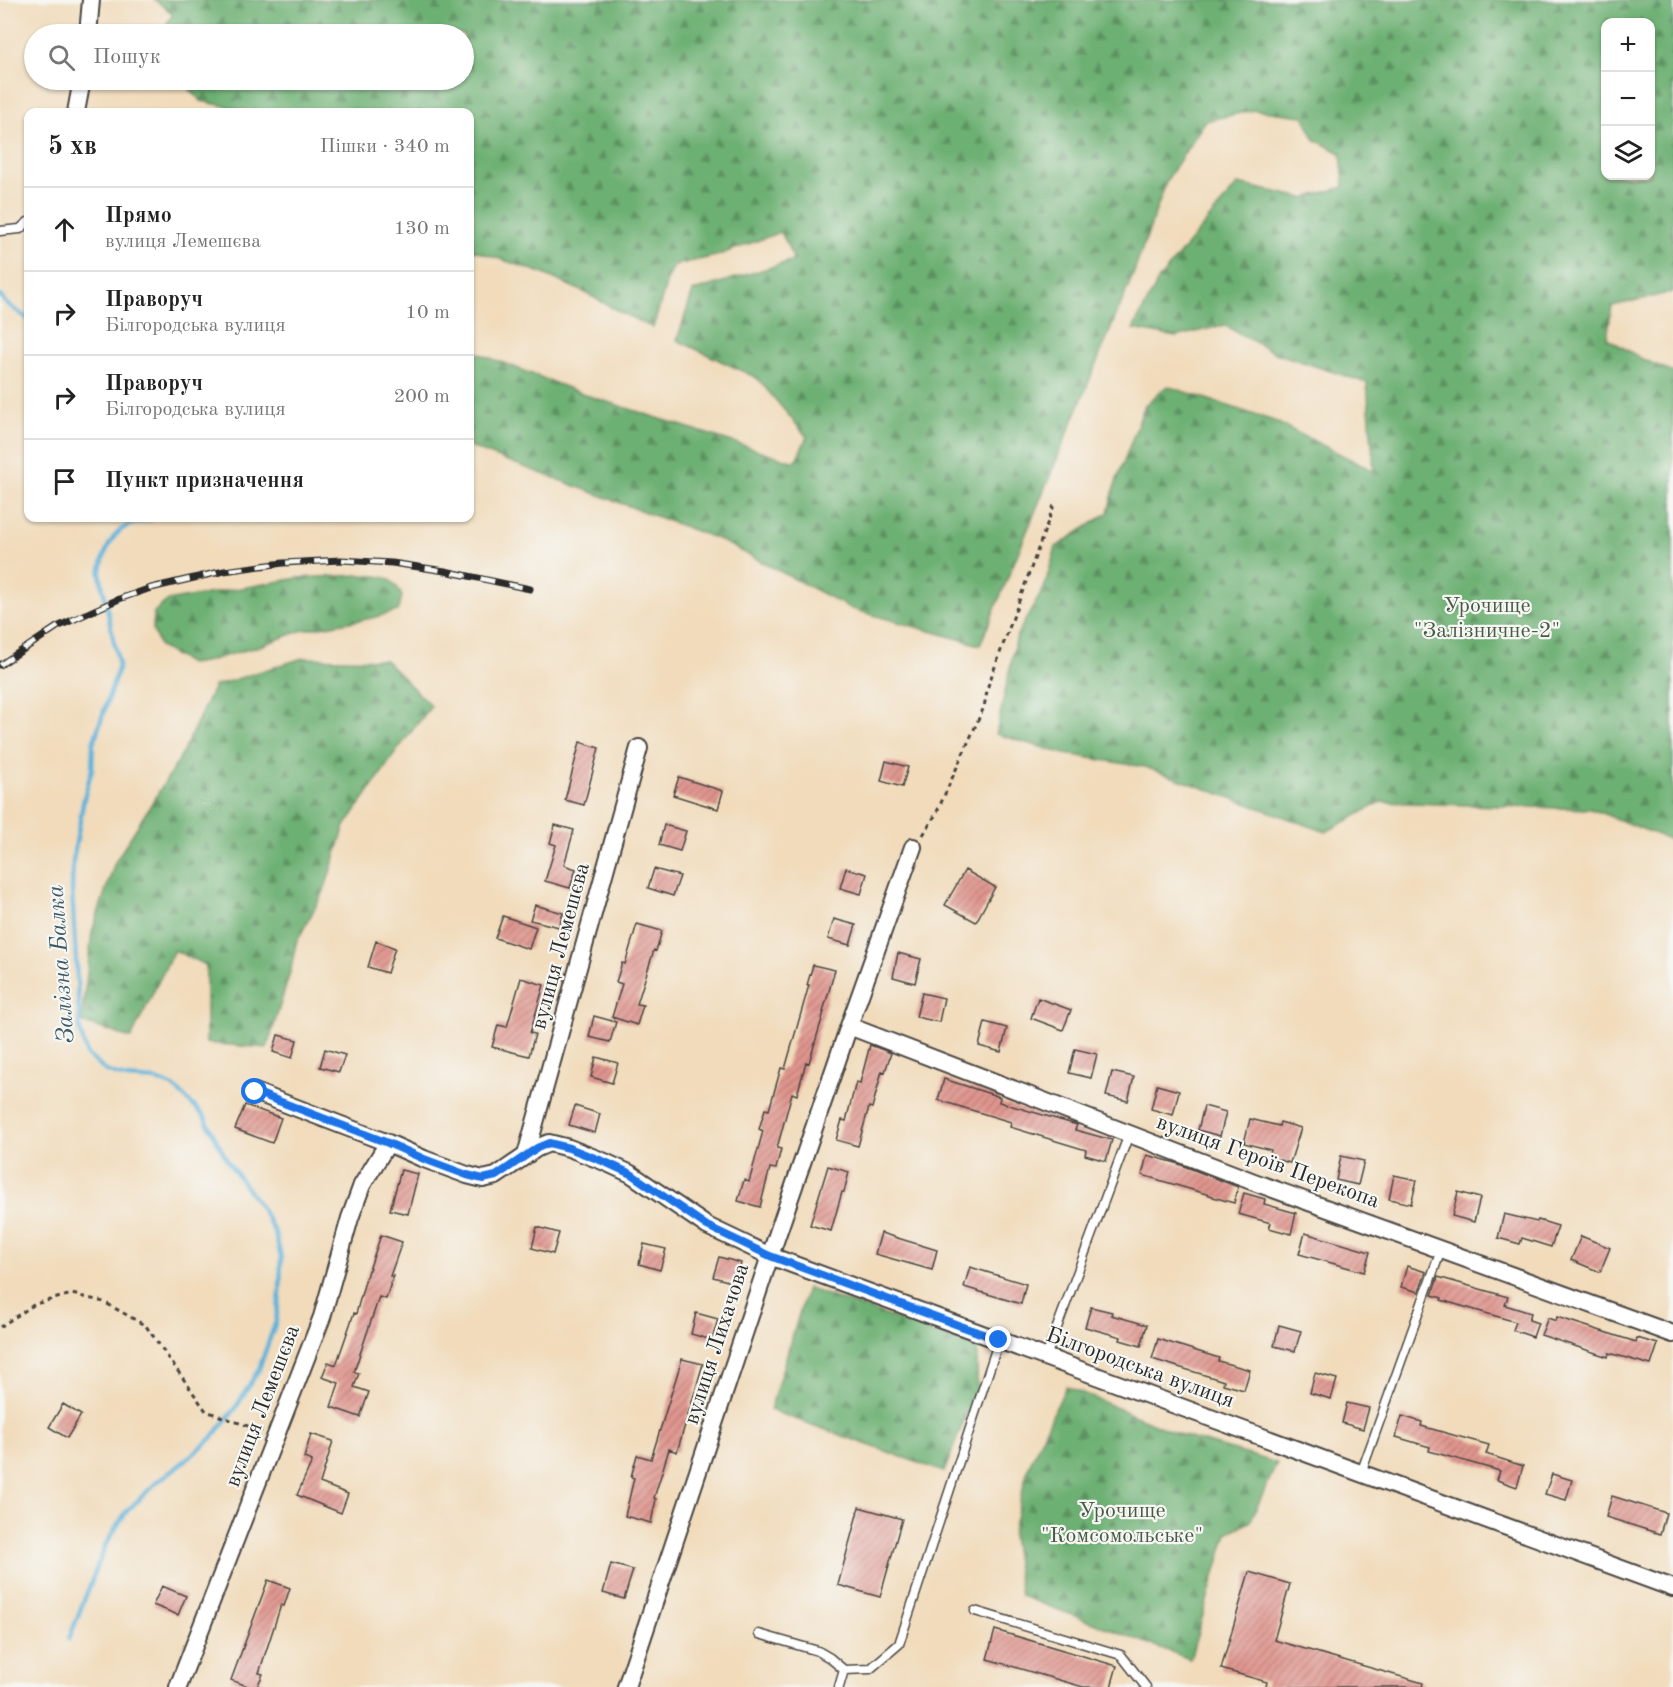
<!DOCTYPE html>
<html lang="uk">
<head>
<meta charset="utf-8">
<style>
  body { margin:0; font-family:"Old Standard TT",serif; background:#f6f6f6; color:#222 }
  .controls { position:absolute; right:18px; top:18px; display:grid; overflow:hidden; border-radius:12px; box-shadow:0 2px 4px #0004 }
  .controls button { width:54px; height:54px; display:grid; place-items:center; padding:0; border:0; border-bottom:2px solid #e0e0e0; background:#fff; color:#222; font:30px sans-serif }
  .stop { position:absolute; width:18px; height:18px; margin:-14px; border:4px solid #1a73e8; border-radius:50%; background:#fff }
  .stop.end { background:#1a73e8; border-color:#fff; box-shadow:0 2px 6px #0008 }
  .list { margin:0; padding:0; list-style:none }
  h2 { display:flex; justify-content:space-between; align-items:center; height:78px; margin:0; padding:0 24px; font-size:26px }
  h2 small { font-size:20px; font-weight:400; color:#767676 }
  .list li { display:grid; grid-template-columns:39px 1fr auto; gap:18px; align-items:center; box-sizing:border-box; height:84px; padding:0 24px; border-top:2px solid #e0e0e0 }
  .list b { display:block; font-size:22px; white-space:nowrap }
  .list p { margin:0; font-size:20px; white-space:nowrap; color:#767676 }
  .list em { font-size:20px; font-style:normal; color:#767676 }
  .icon { flex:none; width:33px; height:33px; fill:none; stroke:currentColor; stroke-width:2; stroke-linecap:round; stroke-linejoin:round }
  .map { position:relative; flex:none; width:1673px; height:1687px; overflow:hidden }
  .search { position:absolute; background:#fff; box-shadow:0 2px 4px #0004; left:24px; top:24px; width:450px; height:66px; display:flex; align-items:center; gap:15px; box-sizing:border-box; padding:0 21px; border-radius:33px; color:#767676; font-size:22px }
  .panel { position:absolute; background:#fff; box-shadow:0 2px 4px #0004; left:24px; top:108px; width:450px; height:414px; border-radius:12px }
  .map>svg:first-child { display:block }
  .forest { fill:url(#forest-firs); stroke:#4c6e4f; stroke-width:1.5; fill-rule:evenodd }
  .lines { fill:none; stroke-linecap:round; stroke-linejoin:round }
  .stream { stroke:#5db2d9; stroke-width:4.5 }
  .building { fill:url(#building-hatch) }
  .service-casing { stroke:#494541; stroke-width:11 }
  .minor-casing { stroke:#494541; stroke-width:20 }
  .path { stroke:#494541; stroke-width:3; stroke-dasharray:4.5 4.5; stroke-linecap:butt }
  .service { stroke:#fff; stroke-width:8 }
  .minor { stroke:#fff; stroke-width:16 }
  .rail-casing { stroke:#2b2b2b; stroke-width:7 }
  .rail { stroke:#f6f6f2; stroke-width:4.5; stroke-dasharray:14; stroke-linecap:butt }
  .route { stroke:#1a73e8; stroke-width:8 }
  .labels { text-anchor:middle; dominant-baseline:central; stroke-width:4.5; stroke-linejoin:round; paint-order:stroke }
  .park-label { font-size:22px; fill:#475b46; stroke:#f6f6f2 }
  .street-label { font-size:22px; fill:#2b2b2b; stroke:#f6f6f2 }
  .water-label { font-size:24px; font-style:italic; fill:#3c5a68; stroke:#f6f6f2 }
</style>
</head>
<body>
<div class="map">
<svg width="1673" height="1687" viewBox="0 0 1673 1687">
  <defs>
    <pattern id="forest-firs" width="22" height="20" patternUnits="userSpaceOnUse" patternTransform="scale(1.5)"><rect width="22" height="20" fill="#6db073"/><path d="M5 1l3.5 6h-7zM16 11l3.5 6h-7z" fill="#5a8f5f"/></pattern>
    <pattern id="building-hatch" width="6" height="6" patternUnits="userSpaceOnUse" patternTransform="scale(1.5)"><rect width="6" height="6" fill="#e0958e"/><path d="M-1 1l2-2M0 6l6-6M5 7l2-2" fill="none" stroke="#b67a74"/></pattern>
  </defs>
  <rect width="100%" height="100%" fill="#f6f6f2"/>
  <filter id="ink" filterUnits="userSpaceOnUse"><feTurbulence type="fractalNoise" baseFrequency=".0167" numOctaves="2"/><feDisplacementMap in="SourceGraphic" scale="12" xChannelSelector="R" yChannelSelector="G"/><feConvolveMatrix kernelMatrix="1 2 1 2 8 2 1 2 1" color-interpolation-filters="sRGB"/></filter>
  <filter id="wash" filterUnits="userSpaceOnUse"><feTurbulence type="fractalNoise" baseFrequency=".008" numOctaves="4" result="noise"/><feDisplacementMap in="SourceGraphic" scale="24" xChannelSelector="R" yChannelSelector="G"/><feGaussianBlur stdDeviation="1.35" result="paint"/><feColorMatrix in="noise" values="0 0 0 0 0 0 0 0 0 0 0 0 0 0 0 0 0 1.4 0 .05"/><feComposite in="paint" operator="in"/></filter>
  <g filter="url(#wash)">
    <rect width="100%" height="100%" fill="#f1dbbb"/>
    <path class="forest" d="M155 0H1673V292L1612 306 1607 338 1642 359 1673 372V841L1591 809 1381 802 1326 832 1145 767 1065 754 996 734 1017 635 1044 588 1056 547 1108 513 1115 485 1145 405 1167 386 1274 421 1374 471 1367 383 1275 353 1224 325 1176 337 1133 329 1159 279 1238 184 1304 198 1344 187 1341 153 1315 140 1303 116 1254 110 1205 121 1167 180 1133 275 980 645 852 609 720 540 470 447V350L586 395 795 462 807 437 757 378 677 340 693 291 794 260 781 232 716 256 675 265 669 274 653 328 622 313 584 292 539 272 470 249V112H253L201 101 181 80H464V34H165L162 31 173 14ZM1606 22H1650V176H1606Z
      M361 575C383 576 392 575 402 596L398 611 372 618 303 630 260 646 204 662 190 664 160 647 153 630 154 612 167 601 298 578Z
      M303 658 385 660 431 706 398 749 345 826 324 891 296 943 291 969 267 1048 206 1043V965L174 950 131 1038 81 1022 92 932 115 862 180 758 214 686Z
      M807 1288 977 1347V1387L944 1472 770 1410Z
      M1066 1386 1180 1435 1277 1463 1250 1522 1227 1533 1190 1659 1021 1596 1012 1535 1028 1468Z"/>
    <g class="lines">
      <path class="stream" d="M0 296 6 303 28 319
        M69 1639 106 1544 126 1512 157 1482 181 1464 212 1438 235 1409 259 1369 276 1321 280 1294 281 1257 275 1233 262 1209 228 1162 204 1116 174 1087 156 1080 126 1078 106 1071 87 1055 80 1031 72 891 73 860 84 798 92 769 93 744 119 666 100 574C103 556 109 535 127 526 135 522 146 521 154 518"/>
    </g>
    <g id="blocks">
      <path class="building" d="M580 742 599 748 584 805 565 800Z
        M886 761 908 767 902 787 881 781Z
        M679 777 723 791 718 809 673 795Z
        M555 825 574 830 564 865 576 869 570 888 545 881 556 845 550 843Z
        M664 825 686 831 680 851 659 845Z
        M846 868 867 874 861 894 840 888Z
        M654 869 680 876 673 896 648 888Z
        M965 870 995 887 976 922 945 905Z
        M535 905 563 913 559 927 530 920Z
        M503 916 536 927 529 949 495 938Z
        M834 919 856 925 850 945 828 939Z
        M637 924 662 931 656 951 654 950 637 1004 643 1005 637 1025 612 1017 622 984 616 982 622 963 625 964Z
        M376 941 395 948 387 973 368 967Z
        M898 953 921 959 915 983 893 977Z
        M813 965 835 970 823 1012H824L809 1063 806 1062 797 1095 792 1093 777 1148 781 1149 776 1169 770 1168 760 1207 738 1201 744 1180 749 1182 763 1131 759 1129 765 1109 769 1110 781 1068 785 1069 809 985H807Z
        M521 978 544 985 530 1033 535 1034 529 1056 492 1047 498 1025 507 1027Z
        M922 993 944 998 939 1022 916 1017Z
        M1038 998 1071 1010 1063 1030 1031 1018Z
        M594 1016 616 1022 610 1042 589 1037Z
        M985 1022 1007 1028 1001 1052 979 1046Z
        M278 1035 297 1040 292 1058 273 1052Z
        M870 1045 891 1053 885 1072 882 1071 872 1108 869 1107 858 1146 836 1140 842 1120 846 1121 856 1082 860 1083Z
        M325 1049 345 1055 339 1072 320 1067Z
        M1075 1049 1097 1054 1091 1078 1069 1073Z
        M596 1057 618 1063 612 1083 591 1077Z
        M1112 1072 1134 1077 1128 1101 1106 1096Z
        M944 1079 1000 1097 999 1102 1077 1125 1075 1130 1112 1140 1106 1161 1085 1155 1086 1150 1010 1127 1011 1122 938 1100Z
        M1157 1085 1179 1091 1173 1115 1151 1109Z
        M245 1105 281 1118 272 1143 235 1129Z
        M575 1106 600 1114 595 1133 569 1125Z
        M1204 1106 1226 1112 1220 1136 1198 1130Z
        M1250 1119 1279 1126 1280 1122 1301 1128 1290 1163 1269 1157 1271 1150 1244 1143Z
        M1147 1155 1176 1163 1238 1187 1234 1203 1213 1197V1196L1142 1175Z
        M1341 1156 1364 1161 1358 1185 1336 1180Z
        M828 1166 849 1172 844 1192H842L831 1231 810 1225Z
        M401 1170 418 1174 408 1214 390 1210Z
        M1394 1175 1417 1180 1411 1204 1389 1199Z
        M1458 1192 1480 1198 1474 1222 1452 1216Z
        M1244 1193 1265 1199 1264 1204 1296 1213 1291 1234 1269 1228 1271 1223 1238 1214Z
        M1504 1214 1537 1222 1538 1220 1558 1226 1551 1247 1522 1238 1520 1244 1498 1238Z
        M537 1227 559 1233 553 1254 532 1248Z
        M881 1233 937 1250 932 1270 875 1254Z
        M1305 1233 1370 1252 1364 1272 1299 1254Z
        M381 1235 402 1242 390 1276H393L386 1299 379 1297 354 1372 359 1373 354 1387 369 1392 360 1417 331 1407 339 1383 322 1377 328 1362 336 1365 354 1313 356 1314 368 1270H369Z
        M1581 1236 1610 1248 1600 1272 1571 1260Z
        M644 1244 666 1249 660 1270 639 1264Z
        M719 1257 741 1263 735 1283 713 1277Z
        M1407 1266 1426 1272 1419 1292 1401 1287Z
        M970 1267 1026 1284 1021 1304 964 1287Z
        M1438 1277 1508 1297 1505 1305 1531 1313 1529 1320 1538 1323 1533 1337 1513 1330 1516 1322 1441 1300 1442 1298 1432 1295Z
        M1091 1307 1112 1312 1111 1315 1147 1325 1141 1346 1120 1340 1121 1337 1085 1327Z
        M696 1313 718 1319 712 1340 691 1334Z
        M1557 1317 1636 1342 1637 1338 1658 1344 1651 1365 1609 1353 1608 1357 1541 1335 1548 1318 1556 1321Z
        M1279 1325 1301 1331 1295 1351 1274 1346Z
        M1158 1339 1219 1358 1218 1361 1250 1370 1244 1390 1223 1384 1224 1381 1152 1359Z
        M682 1359 703 1364 677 1452 669 1449 654 1498 656 1499 651 1523 625 1516 634 1478 631 1477 637 1455 651 1459Z
        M1315 1373 1337 1379 1331 1399 1310 1393Z
        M1347 1403 1369 1408 1363 1429 1342 1423Z
        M63 1404 81 1415 67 1438 49 1427Z
        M1402 1416 1422 1422 1421 1426 1489 1445 1486 1454 1523 1466 1517 1487 1497 1480 1500 1471 1429 1451 1430 1447 1396 1437Z
        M311 1434 333 1441 320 1483 348 1494 341 1513 297 1495 312 1461 304 1458Z
        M1552 1474 1572 1480 1566 1500 1545 1494Z
        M1612 1496 1666 1513 1660 1534 1606 1517Z
        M859 1507 902 1519 880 1597 838 1585Z
        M611 1564 633 1570 624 1599 603 1593Z
        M1249 1572 1290 1584 1274 1640 1423 1683 1422 1687H1266L1267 1682 1221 1669Z
        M268 1580 290 1588 284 1606 281 1605 259 1673 263 1674 257 1687H250L231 1680Z
        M162 1586 186 1596 178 1615 153 1605Z
        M995 1630 1117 1666 1111 1687H1083L987 1659Z"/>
    </g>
  </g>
  <g filter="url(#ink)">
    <use href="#blocks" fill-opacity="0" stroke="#494541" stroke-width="1.5"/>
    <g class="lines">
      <g class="service-casing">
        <path id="service" d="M0 231 20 229 28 222
          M1046 1357 1129 1134
          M1361 1473 1441 1250
          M975 1611 1121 1655 1146 1687
          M759 1634 818 1651 830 1658 844 1670
          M839 1687 844 1670 870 1669 899 1644 999 1340"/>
      </g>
      <g class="minor-casing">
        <path id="minor" d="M88 34 91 0
          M76 112 82 80
          M849 1026 1254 1182 1673 1334
          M255 1092 388 1143 424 1159 467 1175 483 1179 496 1176 537 1148 549 1143 569 1148 605 1162 631 1174 707 1226 770 1256 1673 1588
          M526 1155 639 748
          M178 1687 322 1317 350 1218 362 1185 388 1143
          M626 1687 770 1256 849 1026 913 847"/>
      </g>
      <path class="path" d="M923 835 936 814 984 707 988 686 1054 505
        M0 1327 35 1304 72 1294 104 1302 146 1326 206 1411 262 1431"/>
      <use href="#service" class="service"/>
      <use href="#minor" class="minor"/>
      <g class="rail-casing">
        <path id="rail" d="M0 665 57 627 119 599 151 588 224 571 283 563 341 560 392 563 445 571 530 589"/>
      </g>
      <use href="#rail" class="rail"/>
    </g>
  </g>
  <g class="lines" filter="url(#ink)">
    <path class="route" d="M255 1092 388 1143 424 1159 467 1175 483 1179 496 1176 537 1148 549 1143 569 1148 605 1162 631 1174 707 1226 770 1256 999 1340"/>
  </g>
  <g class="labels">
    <g class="park-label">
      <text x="1487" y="606">Урочище<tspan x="1487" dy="25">"Залізничне-2"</tspan></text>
      <text x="1122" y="1511">Урочище<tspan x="1122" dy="25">"Комсомольське"</tspan></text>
    </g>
    <g class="street-label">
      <text transform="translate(561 946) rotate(-75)">вулиця Лемешєва</text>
      <text transform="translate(1268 1162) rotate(20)">вулиця Героїв Перекопа</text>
      <text transform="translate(717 1344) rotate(-72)">вулиця Лихачова</text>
      <text transform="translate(1140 1368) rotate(20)">Білгородська вулиця</text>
      <text transform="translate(263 1406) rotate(-69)">вулиця Лемешєва</text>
    </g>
    <g class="water-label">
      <text transform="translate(62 964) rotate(-94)">Залізна Балка</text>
    </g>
  </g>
</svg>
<div class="controls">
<button>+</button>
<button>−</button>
<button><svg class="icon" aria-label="layers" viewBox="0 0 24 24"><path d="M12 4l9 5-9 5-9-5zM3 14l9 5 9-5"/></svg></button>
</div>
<div class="stop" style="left:255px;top:1092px"></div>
<div class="stop end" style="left:999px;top:1340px"></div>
<div class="search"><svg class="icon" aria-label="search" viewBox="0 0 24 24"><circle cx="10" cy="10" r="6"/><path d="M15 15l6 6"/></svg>Пошук</div>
<section class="panel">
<h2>5 хв<small>Пішки · 340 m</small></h2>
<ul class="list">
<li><svg class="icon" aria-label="ahead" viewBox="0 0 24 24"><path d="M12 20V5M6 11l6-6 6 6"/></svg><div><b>Прямо</b><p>вулиця Лемешєва</p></div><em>130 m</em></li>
<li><svg class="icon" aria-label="right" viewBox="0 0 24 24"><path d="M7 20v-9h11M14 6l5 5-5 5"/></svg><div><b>Праворуч</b><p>Білгородська вулиця</p></div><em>10 m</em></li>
<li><svg class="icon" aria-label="right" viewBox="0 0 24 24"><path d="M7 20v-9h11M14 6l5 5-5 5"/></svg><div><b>Праворуч</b><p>Білгородська вулиця</p></div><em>200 m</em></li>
<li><svg class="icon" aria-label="arrive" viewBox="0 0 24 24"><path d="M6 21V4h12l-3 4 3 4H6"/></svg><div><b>Пункт призначення</b></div></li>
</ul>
</section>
</div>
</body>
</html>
